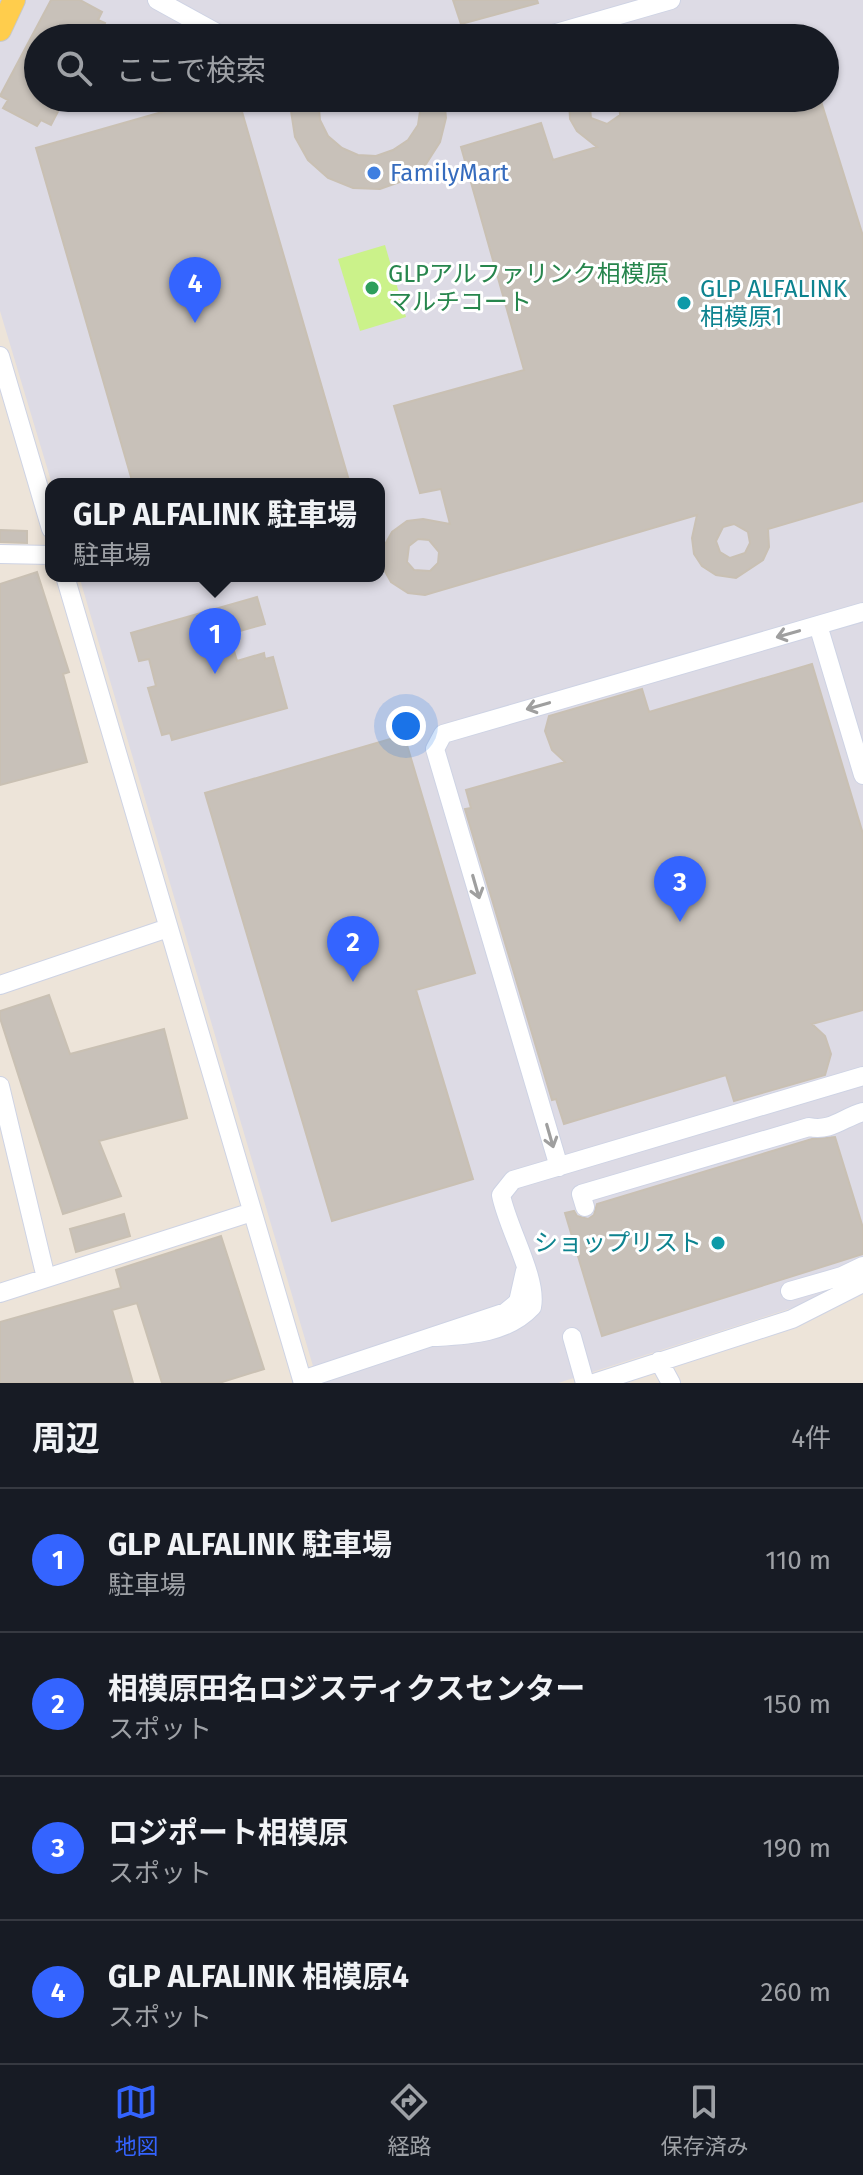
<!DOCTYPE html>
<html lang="ja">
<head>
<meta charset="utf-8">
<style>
  body { margin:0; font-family:"Fira Sans","Noto Sans JP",sans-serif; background:#242831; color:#f1f3f6 }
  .you { position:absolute; left:406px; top:726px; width:28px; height:28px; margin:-20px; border:6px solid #fff; border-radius:50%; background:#1a73e8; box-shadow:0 0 0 12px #1a73e833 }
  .badge { display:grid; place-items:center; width:52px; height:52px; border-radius:50%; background:#3464ff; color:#fff; font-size:26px; font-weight:700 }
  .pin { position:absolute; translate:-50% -66px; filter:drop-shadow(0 2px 4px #0008) }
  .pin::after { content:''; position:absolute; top:42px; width:28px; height:24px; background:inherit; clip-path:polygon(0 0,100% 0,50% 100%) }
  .popup { position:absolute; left:45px; top:478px; width:340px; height:104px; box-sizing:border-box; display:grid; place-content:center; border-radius:16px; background:#171b24; filter:drop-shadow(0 2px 6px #0005); font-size:26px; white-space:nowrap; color:#9ea1a6 }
  .popup b { font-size:30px; color:#f1f3f6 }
  .popup::after { content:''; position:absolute; left:50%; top:100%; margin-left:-16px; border:16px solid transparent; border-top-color:#171b24 }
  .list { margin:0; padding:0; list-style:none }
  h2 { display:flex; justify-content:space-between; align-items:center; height:104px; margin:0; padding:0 32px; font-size:34px }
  h2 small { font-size:26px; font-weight:400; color:#9ea1a6 }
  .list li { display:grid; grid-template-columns:52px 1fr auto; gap:24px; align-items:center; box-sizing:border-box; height:144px; padding:0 32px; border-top:2px solid #363941 }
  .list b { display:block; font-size:30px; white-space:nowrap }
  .list p { margin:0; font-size:26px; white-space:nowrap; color:#9ea1a6 }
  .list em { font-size:26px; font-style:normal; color:#9ea1a6 }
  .icon { flex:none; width:44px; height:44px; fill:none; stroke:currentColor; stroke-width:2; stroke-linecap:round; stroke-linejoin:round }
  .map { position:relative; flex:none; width:863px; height:1383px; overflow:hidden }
  .search { position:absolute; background:#171b24; box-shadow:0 2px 6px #0004; left:24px; right:24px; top:24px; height:88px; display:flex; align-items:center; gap:20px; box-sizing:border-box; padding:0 28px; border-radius:44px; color:#9ea1a6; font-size:30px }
  .sheet { height:680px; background:#171b24 }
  nav { display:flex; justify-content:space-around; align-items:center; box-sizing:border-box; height:112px; border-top:2px solid #363941; background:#171b24; font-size:22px; color:#9ea1a6 }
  nav a { display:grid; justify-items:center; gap:4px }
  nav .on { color:#3464ff }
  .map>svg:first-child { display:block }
  .industrial { fill:#dddbe5; fill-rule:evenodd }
  .pitch { fill:#cbf28a }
  .building { fill:#c8c1b9; stroke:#c9c0b3; stroke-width:2; fill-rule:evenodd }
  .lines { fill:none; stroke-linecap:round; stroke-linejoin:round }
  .minor-casing { stroke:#ced3e4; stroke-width:20 }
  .major-casing { stroke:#c7c7c7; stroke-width:24 }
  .minor { stroke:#fff; stroke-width:18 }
  .major { stroke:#ffcd4c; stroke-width:22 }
  .oneway { stroke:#9f9f9f }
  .shop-dot { fill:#3f7fe0; stroke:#fff; stroke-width:3 }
  .leisure-dot { fill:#2e9e5b; stroke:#fff; stroke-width:3 }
  .culture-dot { fill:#0f9aa8; stroke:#fff; stroke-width:3 }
  .labels { text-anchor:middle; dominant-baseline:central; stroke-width:6; stroke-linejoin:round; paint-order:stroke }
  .shop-label { font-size:24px; fill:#366cbe; stroke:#fff; text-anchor:start }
  .leisure-label { font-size:24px; fill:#27864d; stroke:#fff; text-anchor:start }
  .culture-label { font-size:24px; fill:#0d838f; stroke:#fff; text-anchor:start }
</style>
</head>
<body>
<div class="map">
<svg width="863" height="1383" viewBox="0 0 863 1383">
  <rect width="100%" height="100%" fill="#ede4d9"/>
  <path class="industrial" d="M0 0H863V1273L798 1306 558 1383H318L79 576H379V484H52L0 311ZM38 38H825V98H38Z"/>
  <path class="pitch" d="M385 245 406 317 360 331 338 259Z"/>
  <path class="building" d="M51 0H80L102 12 98 20 105 23 97 38H38V98H65L51 125 41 120 37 126 3 108 8 100 0 96Z
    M453 0H537L538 3 461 24Z
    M211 98H238L350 484H133L36 148Z
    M293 98H318L320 120 328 136 342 148 358 155 376 156 393 150 408 140 418 125 422 98H444L446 118 440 142 426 164 405 180 380 189 353 188 328 178 308 160 295 137 291 111Z
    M569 98H589L591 118 607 124 620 115 619 98H820L863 236V501L768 529 769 547 763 560 736 578 716 575 702 566 694 554 692 538 697 515 425 595 408 593 391 582 382 566 383 548 392 532 407 521 423 519 450 524 441 489 420 493 394 406 524 370 461 147 541 123 553 160 597 147 577 131 570 119ZM734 524 748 532 750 543 745 553 730 558 720 552 716 541 723 527ZM418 539 429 540 439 552 438 563 430 571 414 570 407 562 409 546Z
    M0 530 27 531V543L0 542Z
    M37 572 69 672 63 674 87 762 0 785V584Z
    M257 597 265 624 229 634 237 661 264 653 265 659 273 657 287 708 172 740 170 733 162 735 148 688 156 686 149 659 139 661 131 633Z
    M812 664 863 834V1010L812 1024 825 1036 831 1054 825 1075 734 1101 726 1075 564 1124 556 1099 552 1100 465 809 471 808 466 790 565 762 552 750 545 731 549 716 642 689 649 712Z
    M404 735 475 973 416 990 473 1179 332 1221 205 793Z
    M49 995 70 1054 164 1029 187 1118 99 1141 121 1196 63 1214 0 1018V1011Z
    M835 1137 863 1228V1254L602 1336 565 1213 574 1211 577 1216 588 1219 594 1215 597 1204 812 1139Z
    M124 1214 130 1236 76 1252 70 1229Z
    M221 1236 264 1369 219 1383H162L137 1303 112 1310 133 1383H0V1322L121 1288 116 1270Z"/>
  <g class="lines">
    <g class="minor-casing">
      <path id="minor" d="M157 0 226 38
        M539 38 671 0
        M0 356 51 529
        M0 554 51 555
        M65 576 303 1383
        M818 625 863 775
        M0 985 168 928
        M0 1086 46 1278
        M559 1167 435 749 443 734 863 612
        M585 1207 581 1194 809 1127C831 1132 844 1117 863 1112
        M790 1291 842 1276 863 1266
        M0 1293 252 1212
        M436 1337C470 1335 508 1333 532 1307 538 1279 507 1227 501 1195L513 1180 863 1076
        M572 1337 585 1383
        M659 1361 671 1383
        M302 1380 506 1312 518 1302 525 1271
        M594 1383 792 1319 863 1283"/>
    </g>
    <g class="major-casing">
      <path id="major" d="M0 30 14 0"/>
    </g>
    <use href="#minor" class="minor"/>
    <use href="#major" class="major"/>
  </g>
  <defs><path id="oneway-shaft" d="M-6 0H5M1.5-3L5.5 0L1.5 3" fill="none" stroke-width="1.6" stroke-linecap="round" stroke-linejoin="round" transform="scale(2)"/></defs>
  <g class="oneway">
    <use href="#oneway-shaft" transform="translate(788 634) rotate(164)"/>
    <use href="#oneway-shaft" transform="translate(538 706) rotate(164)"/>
    <use href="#oneway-shaft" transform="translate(476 887) rotate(74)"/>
    <use href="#oneway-shaft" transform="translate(550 1136) rotate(74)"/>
  </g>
  <circle class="shop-dot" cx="374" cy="173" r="8"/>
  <circle class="leisure-dot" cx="372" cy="288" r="8"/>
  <g class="culture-dot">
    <circle cx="684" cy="303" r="8"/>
    <circle cx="718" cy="1243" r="8"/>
  </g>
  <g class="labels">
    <g class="shop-label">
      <text x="390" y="173">FamilyMart</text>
    </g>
    <g class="leisure-label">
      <text x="388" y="274">GLPアルファリンク相模原<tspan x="388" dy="28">マルチコート</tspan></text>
    </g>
    <g class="culture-label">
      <text x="700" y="289">GLP ALFALINK<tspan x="700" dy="28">相模原1</tspan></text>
      <text x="702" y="1243" text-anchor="end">ショップリスト</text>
    </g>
  </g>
</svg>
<div class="you"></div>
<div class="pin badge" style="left:215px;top:674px">1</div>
<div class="popup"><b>GLP ALFALINK 駐車場</b>駐車場</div>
<div class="pin badge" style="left:353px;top:982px">2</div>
<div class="pin badge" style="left:680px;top:922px">3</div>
<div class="pin badge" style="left:195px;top:323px">4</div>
<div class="search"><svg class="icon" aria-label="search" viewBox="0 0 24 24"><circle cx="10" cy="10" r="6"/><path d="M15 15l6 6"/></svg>ここで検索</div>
</div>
<section class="sheet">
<h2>周辺<small>4件</small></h2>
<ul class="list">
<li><span class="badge">1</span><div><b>GLP ALFALINK 駐車場</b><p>駐車場</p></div><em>110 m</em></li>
<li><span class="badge">2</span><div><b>相模原田名ロジスティクスセンター</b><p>スポット</p></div><em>150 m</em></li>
<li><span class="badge">3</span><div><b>ロジポート相模原</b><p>スポット</p></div><em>190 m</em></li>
<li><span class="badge">4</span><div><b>GLP ALFALINK 相模原4</b><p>スポット</p></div><em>260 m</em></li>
</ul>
</section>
<nav>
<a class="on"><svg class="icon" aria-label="map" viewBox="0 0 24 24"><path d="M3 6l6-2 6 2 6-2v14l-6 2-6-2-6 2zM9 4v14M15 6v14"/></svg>地図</a>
<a><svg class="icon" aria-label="directions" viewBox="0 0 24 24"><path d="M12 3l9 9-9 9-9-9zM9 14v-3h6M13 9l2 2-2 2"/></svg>経路</a>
<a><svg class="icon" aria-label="saved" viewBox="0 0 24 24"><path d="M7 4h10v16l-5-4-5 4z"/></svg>保存済み</a>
</nav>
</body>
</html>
